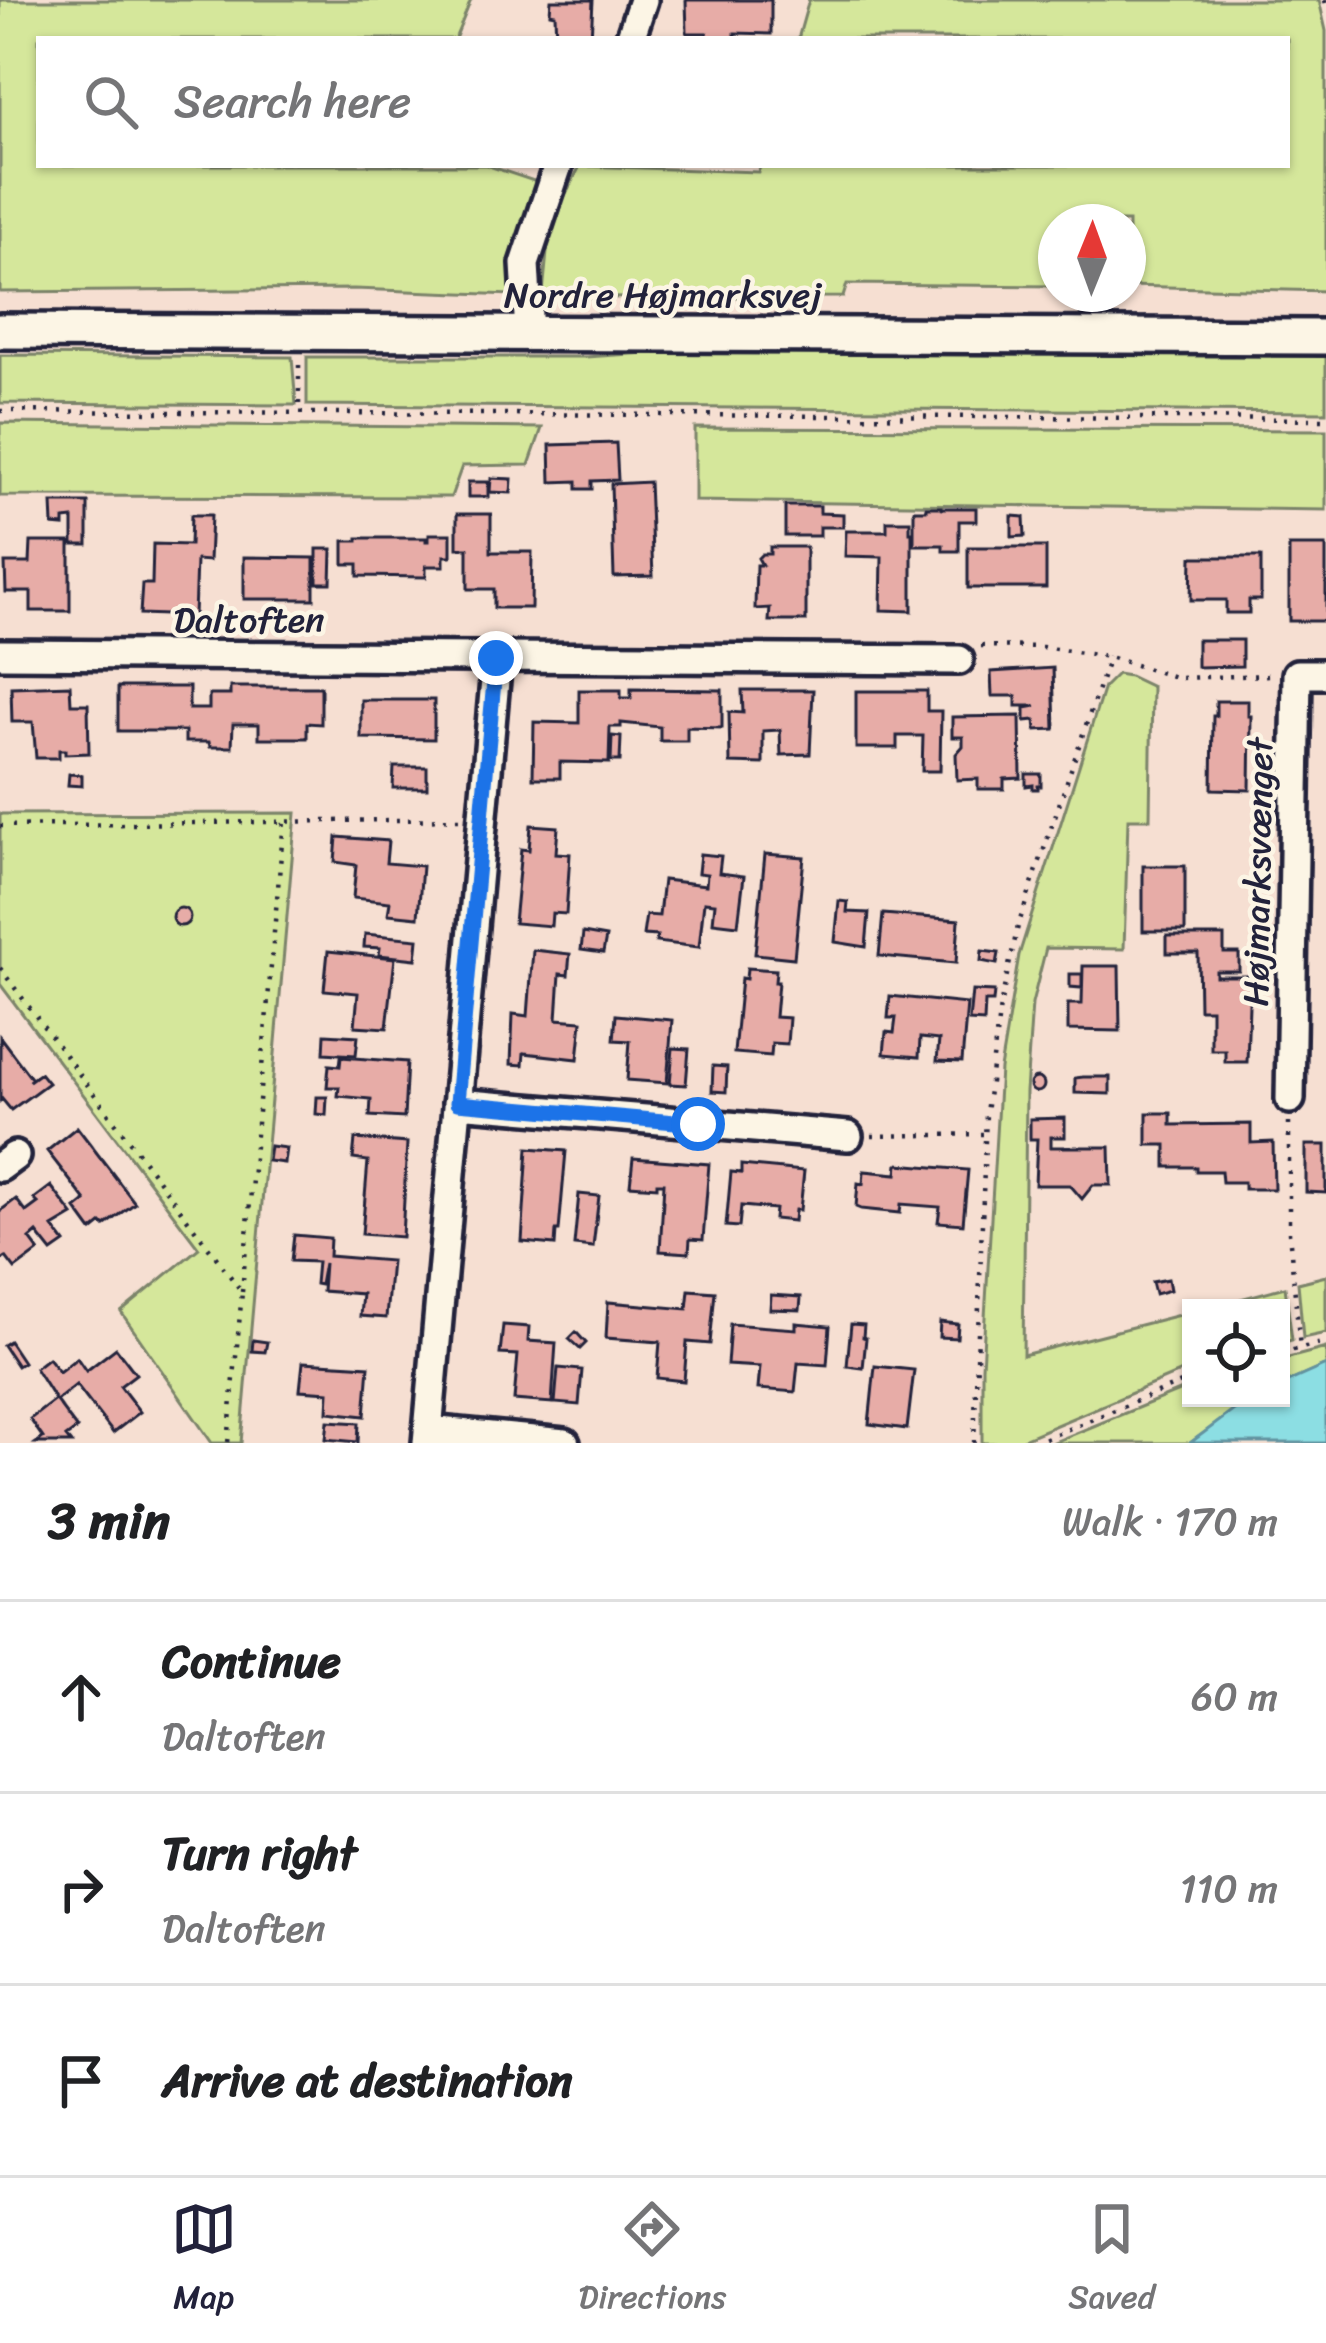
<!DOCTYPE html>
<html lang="en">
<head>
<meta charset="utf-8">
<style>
  body { margin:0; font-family:Sriracha,sans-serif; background:#f2f2f2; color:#202124 }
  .controls { position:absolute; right:36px; bottom:36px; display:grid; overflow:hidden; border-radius:0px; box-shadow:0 3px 9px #0004 }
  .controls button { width:108px; height:108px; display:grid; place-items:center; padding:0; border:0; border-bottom:3px solid #e0e0e0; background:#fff; color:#202124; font:60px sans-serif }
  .compass { position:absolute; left:1038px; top:204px; width:108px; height:108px; border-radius:50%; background:#fff; box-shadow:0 3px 9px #0004; rotate:1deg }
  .stop { position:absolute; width:36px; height:36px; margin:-27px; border:9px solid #1a73e8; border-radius:50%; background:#fff }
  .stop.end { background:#1a73e8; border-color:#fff; box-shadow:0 3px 12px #0008 }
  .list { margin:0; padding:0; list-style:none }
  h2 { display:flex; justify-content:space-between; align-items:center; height:156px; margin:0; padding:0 48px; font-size:51px }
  h2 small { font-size:39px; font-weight:400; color:#757577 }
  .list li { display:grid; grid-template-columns:78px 1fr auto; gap:36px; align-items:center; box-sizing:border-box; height:192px; padding:0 48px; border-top:3px solid #e0e0e0 }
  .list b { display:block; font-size:45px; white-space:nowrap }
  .list p { margin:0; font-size:39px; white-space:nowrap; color:#757577 }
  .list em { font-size:39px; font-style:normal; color:#757577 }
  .icon { flex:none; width:66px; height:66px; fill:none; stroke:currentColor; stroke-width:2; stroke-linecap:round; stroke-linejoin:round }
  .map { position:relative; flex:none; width:1326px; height:1443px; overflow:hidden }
  .search { position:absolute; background:#fff; box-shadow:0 3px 9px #0004; left:36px; right:36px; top:36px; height:132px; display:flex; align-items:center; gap:30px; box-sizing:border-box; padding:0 42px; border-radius:0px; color:#757577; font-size:45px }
  .sheet { height:732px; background:#fff }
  nav { display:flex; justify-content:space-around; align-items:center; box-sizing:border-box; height:168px; border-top:3px solid #e0e0e0; background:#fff; font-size:33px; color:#757577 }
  nav a { display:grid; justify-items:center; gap:6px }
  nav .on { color:#22223b }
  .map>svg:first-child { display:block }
  .green { fill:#d5e79b; stroke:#7c846b; stroke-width:3 }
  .water { fill:#8cdee3; stroke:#6293a0; stroke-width:3 }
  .building { fill:#e7aca7; stroke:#22223b; stroke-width:3 }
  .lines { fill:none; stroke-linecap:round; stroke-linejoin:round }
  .minor-casing { stroke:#22223b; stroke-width:36 }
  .tertiary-casing { stroke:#22223b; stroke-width:42 }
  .path { stroke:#22223b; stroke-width:4.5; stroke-dasharray:3 9; stroke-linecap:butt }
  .minor { stroke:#fcf5e5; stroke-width:27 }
  .tertiary { stroke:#fcf5e5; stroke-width:33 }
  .route { stroke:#1a73e8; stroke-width:15 }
  .labels { text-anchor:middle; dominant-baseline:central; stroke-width:9; stroke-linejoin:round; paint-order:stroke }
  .street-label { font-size:36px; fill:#22223b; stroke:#fcf5e5 }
</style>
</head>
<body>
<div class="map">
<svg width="1326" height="1443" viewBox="0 0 1326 1443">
  <rect width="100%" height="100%" fill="#f6dfd2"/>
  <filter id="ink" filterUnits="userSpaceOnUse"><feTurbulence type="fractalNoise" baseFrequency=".00833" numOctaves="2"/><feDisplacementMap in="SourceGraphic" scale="24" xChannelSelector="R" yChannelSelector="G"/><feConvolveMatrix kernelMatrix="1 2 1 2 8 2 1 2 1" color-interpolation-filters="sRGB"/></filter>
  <g filter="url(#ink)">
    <path class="green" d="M0 0H471L455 39H39V165H486L537 182 521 233 513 295 354 289 0 292Z
      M809 0H1319L1326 31V291L1128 286V222H1056V286L847 284 843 297 579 298 543 293 548 242 557 211 580 166 758 172 761 165H1287V39H798Z
      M722 348 1326 351V412L307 405V357H586Z
      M0 355 292 357 296 405 0 403Z
      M0 423 542 428 529 465 462 466 451 497 0 496Z
      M695 428 1326 430V510L695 501Z
      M1117 674 1129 676 1152 687 1150 819H1128L1124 949 1046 948 1032 1004 1026 1092 1023 1355 1191 1312V1368L1014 1443H982V1367L1000 1069 1019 955 1104 687Z
      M296 813 241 1443H212L121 1312 199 1248 0 984V814Z
      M1326 1276V1333L1303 1338 1298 1283Z
      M1285 1287 1292 1340 1281 1343V1308H1207Z
      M1326 1348V1365L1281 1385V1360Z
      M1191 1386V1398H1253L1190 1443H1052Z"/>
    <path class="water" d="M1326 1365V1443H1190L1246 1401 1253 1398H1281V1385Z"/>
    <path class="building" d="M551 0H593L591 39H556L555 14 550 13Z
      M686 0H771V34L735 33V39H708L707 33H687Z
      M616 443 618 480 592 481V489H577V481L551 482 550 445Z
      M491 478 512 479 511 493 490 492Z
      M468 482H488V497H468Z
      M649 482 653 576 614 577 611 484Z
      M52 503H88V545H73V519L64 520V526L53 525Z
      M785 506H820V513L843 514V527H820V536H785Z
      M926 507H941V510L942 508H976V521H959V551H943V545H914V510H926Z
      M457 514H491V552H532L531 608H494V589H468V548H457Z
      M191 515H211L209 561 196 560 194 616 140 614 142 584H152L153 544 190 545Z
      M1012 516 1024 517 1025 536 1012 537Z
      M887 521H910V532H912V611L881 610 882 557 845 556 846 531H887Z
      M429 534H451V556H444V566H426V577L358 576V564H344V541H358V538H426V541H429Z
      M31 542H70V611H31V592H6L5 563H30Z
      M1289 546H1326V621H1289Z
      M770 547H806V621H769L770 608 755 609 756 565H762L758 558 762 554H770Z
      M968 547H1046V588H968Z
      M317 549H332L331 583H317Z
      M244 557 314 558V599H244Z
      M1192 557H1261V600H1249V613H1226V600H1191Z
      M1197 640H1242V666L1197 667Z
      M1053 668 1055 729 1036 730 1035 720 1025 721V708L1036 706H1016V696H992L991 672Z
      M70 685 71 704H88L89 753 65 754V750H59V758H36L33 722H12L11 687Z
      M118 687H189V709H209V695H230V687H321V724L307 723V738H259V724H233L232 747H210L209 742H185V731H118Z
      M631 689 722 690V728L687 727V741H660V727L621 723V727H610L609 763 560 762V778H533L534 722 579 723V690H621V698H631Z
      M742 690H813L810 754 781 755 780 730 763 731V764L730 763 729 712 743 713Z
      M856 691H927V711H941L940 771H922L923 736H897V748H856Z
      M361 700H434V739L361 738Z
      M1216 701H1248V716H1251L1250 790 1212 789 1213 716H1216Z
      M1020 716 1021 778 1004 779V789H978V779L957 780 956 754 963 746V737H952V717Z
      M612 736 621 737 620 761H611Z
      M394 767H427V788H393Z
      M69 774 82 775V786L68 785Z
      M1026 774H1041V786H1038V789H1033V785L1026 786Z
      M531 825 558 827 556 853 570 854 566 914 552 913 551 926 514 923 521 849 529 850Z
      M337 837 388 841 386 863 422 866 418 917 388 914 390 902 353 898 356 865 335 862Z
      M700 854 721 856 719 873 744 876 738 925 713 922 715 903 704 902 699 947 656 942 657 936 643 935 646 915 659 916 663 880 706 885 707 874 698 873Z
      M765 854 804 857 794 958 755 954Z
      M1143 866H1185V931H1143Z
      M839 901 848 902 847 912 869 913 866 947 835 942Z
      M172 917a9 9 0 1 1 18 0a9 9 0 1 1-18 0Z
      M883 914 959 920 956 963 879 956Z
      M583 933 606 937 603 953 581 950Z
      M365 934 418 939 416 959 379 955 380 948 364 947Z
      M1167 936H1224V953H1239V971H1216V976H1250L1247 1062H1225V1050H1211V1009H1199L1198 953H1167Z
      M533 950 570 954 568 975 560 974 557 1019 582 1021 578 1059 524 1053 523 1065 511 1064 513 1014 528 1016Z
      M328 951 395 958 387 1028 355 1026 358 993 324 990Z
      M982 951 999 953 997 964 981 961Z
      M1083 966H1119L1120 1031 1068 1030V1004H1082Z
      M747 968 776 970 775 982H778L775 1017 789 1018 787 1044 772 1043 771 1056 734 1053 741 978 746 979Z
      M1070 974H1082V988L1070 987Z
      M972 991 994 992 993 1002H985L984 1022 969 1021Z
      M890 996 967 1004 962 1062 937 1061 939 1040 920 1038 919 1057 884 1054 886 1032 894 1033 896 1018H888Z
      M616 1015 672 1020 667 1083 627 1080 630 1041 614 1040Z
      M325 1034 358 1036 356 1055 324 1053Z
      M0 1037 31 1078 29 1081 40 1073 48 1083 11 1110 2 1099 0 1101Z
      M673 1048 689 1049 686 1085 670 1084Z
      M341 1057 407 1062 404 1118 370 1116 371 1099 338 1096 339 1087H327L329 1065 340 1066Z
      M713 1066 727 1067 726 1092 712 1091Z
      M1083 1077H1110V1094L1075 1093V1078Z
      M1030 1085a7 7 0 1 1 14 0a7 7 0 1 1-14 0Z
      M317 1097H327L326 1115 316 1114Z
      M1147 1113H1171V1125L1251 1124V1143L1273 1142 1274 1189H1244V1182H1222L1221 1171H1196V1167H1166V1145H1147Z
      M1065 1118V1137H1051V1147H1110L1111 1185H1093L1082 1199 1070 1185H1035L1037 1139H1030V1119Z
      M77 1127 135 1203 105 1226 102 1223 92 1231 76 1209 86 1201 47 1151Z
      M355 1139 407 1143 402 1237 362 1234 368 1161 353 1159Z
      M1306 1145H1326V1193L1306 1192Z
      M270 1146 286 1148 284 1163 268 1161Z
      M528 1148 566 1151 559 1231H556L555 1245 522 1242Z
      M633 1158 709 1164 703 1240 690 1239 689 1253 660 1251 664 1183H657V1187L630 1185Z
      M898 1164 968 1170 963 1224 938 1222 940 1207 901 1204 900 1213 861 1209 856 1207 858 1183 863 1184 864 1171 897 1174Z
      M741 1165 804 1171 800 1210H795L794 1221 774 1219 775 1209 741 1206 739 1227 726 1226 731 1172 741 1173Z
      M51 1186 73 1215 53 1227 65 1243 52 1252 37 1233 30 1239 39 1251 15 1269 6 1257 0 1261V1211L16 1199 26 1212 38 1203 34 1199Z
      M579 1194 599 1196 593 1247 574 1245Z
      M294 1235 330 1238 329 1256 391 1261 386 1318 360 1316 362 1294 322 1291 324 1263 320 1285 315 1284 317 1262 291 1261Z
      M1168 1279 1170 1290 1155 1294 1152 1282Z
      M689 1290 715 1292 710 1344 687 1342 684 1381 657 1378 660 1342 606 1338 608 1302 687 1309Z
      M771 1295 801 1297 800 1310 770 1309Z
      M940 1322 958 1324 957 1338 939 1337Z
      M796 1323 830 1326 827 1365 798 1363 795 1392 758 1389 760 1367 727 1365 730 1324 796 1329Z
      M851 1324 864 1325 863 1337 866 1338 863 1368 847 1366Z
      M503 1325 529 1327 528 1341 556 1343 552 1403 514 1400 518 1355 500 1354Z
      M576 1332 586 1343 580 1349 569 1339Z
      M253 1340 267 1342 265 1352 252 1351Z
      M9 1341 23 1362 17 1366 3 1345Z
      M116 1348 136 1374 120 1386 140 1412 113 1433 76 1385 56 1401 77 1429 66 1437 71 1443H36L43 1438 30 1419 55 1400 35 1368 48 1358 59 1372 77 1358 86 1371Z
      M303 1362 369 1366 365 1416 328 1412 329 1392 300 1390Z
      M875 1366 914 1370 907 1429 869 1424Z
      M558 1368 582 1370 579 1405 555 1403Z
      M328 1421 359 1423 358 1442 326 1439Z"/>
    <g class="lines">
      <g class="minor-casing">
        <path id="minor" d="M630 39 643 0
          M529 334 525 264 558 165
          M0 654 959 660
          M1290 1099 1297 674H1326
          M457 1103 848 1136
          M0 1167 15 1156
          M428 1430 565 1443
          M427 1443 497 658"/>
      </g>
      <g class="tertiary-casing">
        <path id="tertiary" d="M0 331 1326 337"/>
      </g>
      <path class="path" d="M1325 0 1326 5
        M299 365V413
        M0 411 1326 419
        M981 646 1042 647 1109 657 1178 678 1271 675
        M0 826 459 819
        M0 968 242 1292 228 1443
        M1289 1123V1232L1300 1348
        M872 1136 986 1134
        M242 1292 284 820
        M1281 1353 1326 1342
        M974 1443 986 1113 1000 1006 1018 926 1109 657
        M1034 1443 1191 1379"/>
      <use href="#minor" class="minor"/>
      <use href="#tertiary" class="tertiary"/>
    </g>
  </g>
  <g class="lines" filter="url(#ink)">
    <path class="route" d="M496 658 457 1103 698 1124"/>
  </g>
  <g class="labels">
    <g class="street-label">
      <text x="663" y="295">Nordre Højmarksvej</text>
      <text x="249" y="620">Daltoften</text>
      <text transform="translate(1258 872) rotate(-89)">Højmarksvænget</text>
    </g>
  </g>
</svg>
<div class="controls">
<button><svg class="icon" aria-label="locate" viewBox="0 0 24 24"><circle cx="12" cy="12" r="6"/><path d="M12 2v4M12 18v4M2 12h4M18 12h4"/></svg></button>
</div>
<svg class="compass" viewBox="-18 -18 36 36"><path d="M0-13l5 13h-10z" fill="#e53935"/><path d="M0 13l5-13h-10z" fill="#757577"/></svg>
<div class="stop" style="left:698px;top:1124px"></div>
<div class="stop end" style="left:496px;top:658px"></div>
<div class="search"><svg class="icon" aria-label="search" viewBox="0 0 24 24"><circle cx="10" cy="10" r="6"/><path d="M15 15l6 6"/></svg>Search here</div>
</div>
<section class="sheet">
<h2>3 min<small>Walk · 170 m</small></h2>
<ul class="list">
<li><svg class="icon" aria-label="ahead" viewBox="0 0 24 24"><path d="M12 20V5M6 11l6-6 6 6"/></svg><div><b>Continue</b><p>Daltoften</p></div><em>60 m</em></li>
<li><svg class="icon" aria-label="right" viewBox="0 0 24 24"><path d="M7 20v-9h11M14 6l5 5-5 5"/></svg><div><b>Turn right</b><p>Daltoften</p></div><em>110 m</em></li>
<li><svg class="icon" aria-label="arrive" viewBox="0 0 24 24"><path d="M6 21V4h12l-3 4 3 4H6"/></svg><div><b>Arrive at destination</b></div></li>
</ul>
</section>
<nav>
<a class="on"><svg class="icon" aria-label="map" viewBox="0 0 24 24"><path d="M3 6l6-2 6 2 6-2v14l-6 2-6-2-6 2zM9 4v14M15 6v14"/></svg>Map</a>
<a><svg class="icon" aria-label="directions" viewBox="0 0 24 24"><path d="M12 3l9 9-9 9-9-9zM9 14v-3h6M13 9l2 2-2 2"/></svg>Directions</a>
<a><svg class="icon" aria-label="saved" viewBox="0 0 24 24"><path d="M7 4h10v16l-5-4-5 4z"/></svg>Saved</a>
</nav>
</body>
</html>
